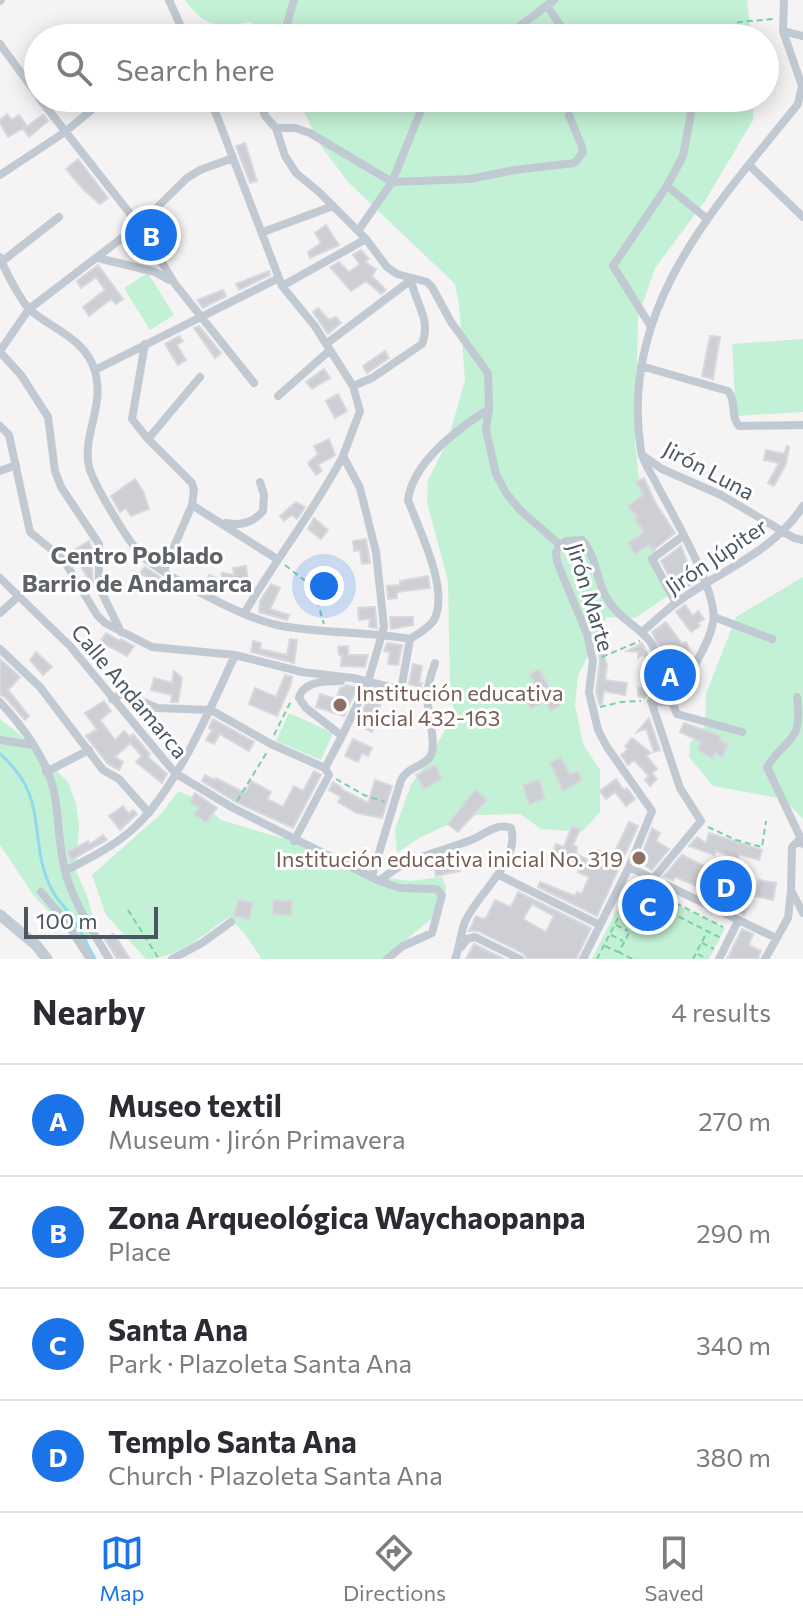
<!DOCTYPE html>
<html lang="en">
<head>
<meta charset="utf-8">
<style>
  body { margin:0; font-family:Commissioner,sans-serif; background:#f7f7f7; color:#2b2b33 }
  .scale { position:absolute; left:24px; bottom:20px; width:134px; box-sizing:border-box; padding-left:8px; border:4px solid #4a5661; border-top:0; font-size:22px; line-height:28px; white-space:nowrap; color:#4a5661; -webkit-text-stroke:6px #fff; paint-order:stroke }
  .you { position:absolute; left:324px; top:586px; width:28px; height:28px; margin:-20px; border:6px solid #fff; border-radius:50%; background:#1a73e8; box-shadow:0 0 0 12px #1a73e833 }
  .badge { display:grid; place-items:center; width:52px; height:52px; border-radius:50%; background:#1a73e8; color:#fff; font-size:26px; font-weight:700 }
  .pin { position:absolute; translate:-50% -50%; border:4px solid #fff; box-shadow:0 2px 8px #0006 }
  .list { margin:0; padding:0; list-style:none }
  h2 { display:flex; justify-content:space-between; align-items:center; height:104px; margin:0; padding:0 32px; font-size:34px }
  h2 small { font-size:26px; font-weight:400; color:#7c7c81 }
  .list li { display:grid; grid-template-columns:52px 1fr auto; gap:24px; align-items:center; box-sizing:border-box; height:112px; padding:0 32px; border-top:2px solid #e1e1e2 }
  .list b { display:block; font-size:30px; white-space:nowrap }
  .list p { margin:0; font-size:26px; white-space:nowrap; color:#7c7c81 }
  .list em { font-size:26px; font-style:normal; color:#7c7c81 }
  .icon { flex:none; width:44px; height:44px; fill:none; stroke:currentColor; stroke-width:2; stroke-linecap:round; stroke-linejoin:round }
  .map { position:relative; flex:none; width:803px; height:959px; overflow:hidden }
  .search { position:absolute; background:#fff; box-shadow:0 4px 20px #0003; left:24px; right:24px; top:24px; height:88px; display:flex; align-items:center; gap:20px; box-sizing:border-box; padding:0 28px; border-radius:44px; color:#7c7c81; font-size:30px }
  .sheet { height:552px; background:#fff }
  nav { display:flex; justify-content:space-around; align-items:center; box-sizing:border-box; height:112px; border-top:2px solid #e1e1e2; background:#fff; font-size:22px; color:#7c7c81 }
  nav a { display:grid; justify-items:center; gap:4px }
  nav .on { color:#1a73e8 }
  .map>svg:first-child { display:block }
  .green { fill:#c3f1d5 }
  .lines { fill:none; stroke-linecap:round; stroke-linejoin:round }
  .stream { stroke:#90daee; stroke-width:3 }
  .building { fill:#cdcfd5; stroke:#d7d9de; stroke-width:2; fill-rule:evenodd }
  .path { stroke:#7ad0a6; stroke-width:2; stroke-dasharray:6 4; stroke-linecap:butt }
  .street { stroke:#c1cad2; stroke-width:8 }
  .secondary { stroke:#c1cbd6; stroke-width:11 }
  .education-dot { fill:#8d6e63; stroke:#fff; stroke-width:3 }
  .labels { text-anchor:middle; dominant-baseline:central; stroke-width:6; stroke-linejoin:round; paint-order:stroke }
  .street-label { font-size:22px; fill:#4a5661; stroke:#fff }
  .education-label { font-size:22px; fill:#785e54; stroke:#fff; text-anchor:start }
  .neighbourhood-label { font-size:24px; font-weight:bold; fill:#5f6368; stroke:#fff }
</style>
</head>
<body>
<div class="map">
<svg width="803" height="959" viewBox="0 0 803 959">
  <rect width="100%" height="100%" fill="#f5f3f3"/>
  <path class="green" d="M185 0H747L751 38H271L251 22C218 26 207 30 185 0Z
    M297 98H754L753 120 705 201 655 268 638 317 635 443 639 478 649 509 658 561 672 593 635 618 606 617 578 676 575 705 583 744 600 770V812L582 832 541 829 520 814 477 815 451 823 419 838 397 853 395 829 411 785 428 760 454 714 450 682 448 581 427 502 428 480 448 440 465 380 459 305 455 284 349 183 321 146Z
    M148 273 174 315 150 330 124 288Z
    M803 339V412L736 416 732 344Z
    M803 577V819L784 799 713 786 689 757 690 743 705 726 706 694 736 617Z
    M289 713 333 733 321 760 276 741Z
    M0 719 19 734 68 782 76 804 79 826 76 871 87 896 93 917 88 940 89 956 83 946 34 896 0 845Z
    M178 791 195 798 221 820 281 838 309 841 381 877 410 881 442 877 446 888 441 911 408 938 393 959H262L244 933 229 917C204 934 177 959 146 959L106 915 92 875 162 813Z
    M631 882 725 928 709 959H592Z"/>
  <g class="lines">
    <path class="stream" d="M0 754C52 799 26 840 52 890 55 897 62 904 67 910 78 925 86 943 95 959"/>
  </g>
  <path class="building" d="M7 114 12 120 19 115 27 126 8 137 0 123V120Z
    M43 115 48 121 29 137 23 129Z
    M245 143 257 181 250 183 236 146Z
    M78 159 108 198 100 204 83 189 66 169Z
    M326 225 339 245 310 258 308 252 321 243 315 233Z
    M361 250 369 259 365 262 376 269 372 276 386 290 381 294 366 281 351 291 330 267 339 262 349 272 360 264 353 255Z
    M98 265 123 299 116 304 111 299 89 316 83 307 105 290 96 277 81 288 77 281Z
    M269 271 270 275 239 290 236 284Z
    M223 290 226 296 203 308 197 300Z
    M318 308 329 320 336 317 341 323 328 334 313 312Z
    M199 326 221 353 215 358 194 328Z
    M179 336 183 341 177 345 186 360 178 365 165 344Z
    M710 336 720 337 713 379 702 376Z
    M385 351 389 358 367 373 363 366Z
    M324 369 330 378 312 389 306 382Z
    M338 394 347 411 335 418 326 401Z
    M329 439 335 455 318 465 322 471 316 475 308 463 318 454 314 446Z
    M787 446 789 447 786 464 774 486 768 483 779 463 764 460 766 450 784 454Z
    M644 478 655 502 675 533 653 550 649 545 635 554 628 543 644 532 635 519 638 518 628 506 643 495 636 482Z
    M135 479 143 491 149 509 131 516 126 508 120 512 111 496Z
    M296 502 305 507 302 512 297 519 291 515 284 521 280 516Z
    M314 518 328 530 321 539 308 529Z
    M366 539 370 563 362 564 360 550 354 551 353 541Z
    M89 541 92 549 83 556 90 568 92 567 93 585 89 588 84 580 87 577 72 551Z
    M681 546 695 582 686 588 680 574 671 580 661 561Z
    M246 566 248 581 204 587 209 575 221 580 222 573 234 575 233 568Z
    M145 567 169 583 164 588 140 573Z
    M428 576 430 588 397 592V598L388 599 387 586 400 585V581Z
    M271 584 280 588 270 609 289 615 287 620 259 612 260 601Z
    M685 605 693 616 698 611 704 619 698 623 700 626 691 632 676 612Z
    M372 607H375L377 628 369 627 370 619 359 620 358 608Z
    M390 617H413V625L391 629Z
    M666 622 682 644 686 642 691 654 668 665 652 632Z
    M106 633 120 641 121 639 134 646 127 656 100 642Z
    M598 638 607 665 605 680 627 683 625 695 604 691 602 704H599L596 692 600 661 595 639Z
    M290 639 297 640 294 663 251 652 253 641 261 643 260 649 287 655Z
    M387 643 402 645 398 665 388 664 390 652 384 651Z
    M642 643 652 664 654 681 653 690 645 698 638 696V687L646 689 648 672 644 654 638 658V652L627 651Z
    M348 646V655H368L365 667 341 666 342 655H339L338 647Z
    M36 652 52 667 43 675 30 660Z
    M0 659 20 677 8 690 29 716 25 720 5 697 0 695Z
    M413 664 422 666 419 683H422L421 687 409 684Z
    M539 669 560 706 551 711 545 701 531 709 520 690 534 682 530 674Z
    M174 671 182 678 178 702H171L172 695 151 690 154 678 172 683Z
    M285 675 292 677 291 684 277 716 249 704 255 688 276 697Z
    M347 685 357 688 344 716 316 707 320 694 336 699 340 688Z
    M372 691 383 695 372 732 358 725 361 721 358 720Z
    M104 701 111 711 100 720 115 740 124 731 130 737 133 734 150 754 148 757 167 774 162 783 136 762 142 756 130 743 115 757 123 762 119 770 108 764 86 736 97 729 85 713Z
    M649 718 660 750 654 752 646 729 637 732Z
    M213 719 254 742 249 751 220 734 214 744 206 740 212 730 209 728Z
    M684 723 721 736 720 740 728 744 722 757 715 753 712 759 697 749 701 742 680 732Z
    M632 738 651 753 646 755 657 769 652 773 657 779 650 786 645 780 649 776 634 760 628 765 621 755 628 749 625 746Z
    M353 739 372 748 368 756 362 753 358 762 345 756Z
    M561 757 570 774 577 771 582 780 563 791 550 763Z
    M435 765 442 779 424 789 416 775Z
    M314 771 321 775 293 828 236 802 202 781 205 775 215 780 216 778 245 793 251 781 271 792 267 799 283 807 294 786 303 791Z
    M616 779 624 790 627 788 635 799 626 806 615 792 606 799 600 791Z
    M375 780 392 786 382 818 357 813 338 802 341 797 329 790 333 782 342 788 341 789 368 803Z
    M539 780 545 799 529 804 523 785Z
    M475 790 487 800 458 832 448 824Z
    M195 793 217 808 206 823 194 814 199 808 190 802Z
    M123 806 129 814 133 810 137 814 120 830 109 816Z
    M629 822 638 826 597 916 538 887 540 882 575 896 577 892 582 894 589 877 578 872 580 867 549 862 556 844 564 847 572 826 580 829 573 845 577 847 576 854 592 862 598 850 613 856Z
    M652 828 660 833 656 841 669 849 652 870 639 862Z
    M709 833 762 850 759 860 739 854 738 858 716 851 714 855 689 846 697 837 706 843Z
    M103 835 107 840 71 860 68 852 88 841 90 844Z
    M451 855 457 859 460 871 436 876 433 860Z
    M682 855 708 868 704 878 751 900 744 915 711 899 713 893 675 877 673 880 664 876Z
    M759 880 776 883 773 900 756 896Z
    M518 892 591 928 576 959H527L523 953 478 931H469L476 916 483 919 486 918 495 900 511 907ZM532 904 554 916 546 932 523 919Z
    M238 900 253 903 249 919 234 916Z
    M273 900 292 901 291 915 273 914Z
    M742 929 753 934 749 945 761 951 758 959H727Z
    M113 934 118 940 130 959H117L105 939Z
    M474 944 504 959H466Z"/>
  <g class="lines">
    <path class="path" d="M711 38 739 22 773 19
      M285 565 313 587 324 624
      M602 657 640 641
      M600 707 621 702 641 701
      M274 735 291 701
      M336 779 364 795 385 802
      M237 801 267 752
      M708 827 736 840 762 847 766 821
      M632 894 645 900
      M626 905 639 911
      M128 910 159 959
      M621 915 633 921
      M616 925 628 931
      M611 935 623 941
      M702 943 714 949
      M605 946 618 952
      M698 954 707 959
      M597 959 636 883 723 927
      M632 959 619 952 646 900 721 938
      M693 959 707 932"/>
    <path class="street" d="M169 0 186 38
      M0 1 1 0
      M547 6 569 38
      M783 31 803 36
      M283 38 294 0
      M504 38 554 0
      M0 44 38 96
      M39 98 139 225 175 284 254 383
      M210 98 282 286 314 325 353 386 360 411 343 456 360 488 376 552 384 627 368 682 342 736
      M259 98 265 116 276 128 285 156 296 173 319 192 366 239 387 267 397 274 427 282 432 287 451 322 488 373 489 409 486 430 496 474 506 493 520 510 560 545
      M276 128H295L310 133 392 182 470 179 514 170 575 163 583 152 582 147 569 115
      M749 165 803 217
      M0 175 65 132 106 98
      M667 186 706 218
      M358 231 392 182 426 98
      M263 232 333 206
      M0 257C4 269 21 301 30 310 52 329 85 338 95 371 105 407 82 435 89 467 94 485 129 543 142 556 168 578 244 618 277 625 321 634 366 631 410 639 419 633 428 629 434 620 450 590 419 530 408 500 413 462 459 428 489 409
      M98 258 155 272 169 280
      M0 263 59 217
      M282 286 366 239
      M650 325 613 266 667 186 683 156 694 98
      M145 344 132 419 148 439
      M326 344 411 280C415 302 432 321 422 344L372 378 353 386
      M0 351 29 309 139 225 187 178 200 170 233 158
      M0 352 21 375 48 417 55 471 61 487 99 544V579L102 593 121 632
      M641 366 728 391C737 401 730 417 739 426L803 425
      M95 370 279 278
      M200 377 148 439 192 483 194 490 192 505 277 559
      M278 396 329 351
      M0 426 9 435 30 532 63 559 97 615 105 623 152 647 235 655 302 672 353 678 427 696
      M645 457 662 469 721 495 794 538 803 540
      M0 471 16 465
      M226 523C241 526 253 523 263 511L264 495 260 482
      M560 545 556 552 557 562 587 634 593 661 589 692 598 730 607 747 652 811 629 867 583 959
      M560 545 566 541 582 540C596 555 596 579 606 597 627 633 660 626 661 681 661 690 659 696 651 701L680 788 701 821 653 879
      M164 570 192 505
      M0 578 70 646 175 773 233 808 379 881C410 855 436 854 471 840 484 835 497 822 511 828 521 861 476 895 465 922 460 934 460 947 455 959
      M676 603 652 559 683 536
      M245 612C276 559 314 511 343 456
      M0 613 20 595
      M714 617 772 639
      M643 631C654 622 665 611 676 603 719 571 773 553 803 506
      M0 649 40 687 103 770 119 779 149 813
      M401 690 410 639
      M797 697C803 745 787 735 767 767L802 841
      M112 699 120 695H127L157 708 211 710 271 744 325 768
      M651 701 672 702 676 698C687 676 709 646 713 622 719 592 671 512 656 483 651 473 643 462 641 451 618 308 716 206 798 104L802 86 783 31 784 0
      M0 702C25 729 49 761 55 797 59 821 59 847 65 871 73 902 93 932 109 959
      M672 702 677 714 742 732
      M0 740 33 745
      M46 772 89 750
      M294 841 329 775 325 768 342 736 306 708 299 698C303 681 326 681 341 681
      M629 867 776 938
      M65 871C90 858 117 845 137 825 177 787 212 705 235 655
      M499 875 600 925
      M372 876 401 780C409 766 423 767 430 757 438 746 426 707 427 694 428 683 432 672 435 663
      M379 881 400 888 437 889 442 895 432 933 403 946 387 959
      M41 892 64 919 90 959
      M792 892 803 913
      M461 947 467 939 475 937 520 959
      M172 959 202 943 231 922
      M719 959 738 921
      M765 959 788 918 791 891 792 847 798 841 803 844"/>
    <path class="secondary" d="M0 915 36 945 47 959"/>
  </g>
  <g class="education-dot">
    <circle cx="340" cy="705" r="8"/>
    <circle cx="639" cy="858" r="8"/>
  </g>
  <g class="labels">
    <g class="street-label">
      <text transform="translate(709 470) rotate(28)">Jirón Luna</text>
      <text transform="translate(716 556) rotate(-34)">Jirón Júpiter</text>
      <text transform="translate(591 597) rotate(73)">Jirón Marte</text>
      <text transform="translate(130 691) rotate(50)">Calle Andamarca</text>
    </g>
    <g class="education-label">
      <text x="356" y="692">Institución educativa<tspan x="356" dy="25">inicial 432-163</tspan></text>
      <text x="623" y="858" text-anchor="end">Institución educativa inicial No. 319</text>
    </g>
    <g class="neighbourhood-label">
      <text x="137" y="554">Centro Poblado<tspan x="137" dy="28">Barrio de Andamarca</tspan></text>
    </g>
  </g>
</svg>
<div class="scale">100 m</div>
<div class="you"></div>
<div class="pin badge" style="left:670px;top:675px">A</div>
<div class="pin badge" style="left:151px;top:235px">B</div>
<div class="pin badge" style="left:648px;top:905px">C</div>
<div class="pin badge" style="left:726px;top:886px">D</div>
<div class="search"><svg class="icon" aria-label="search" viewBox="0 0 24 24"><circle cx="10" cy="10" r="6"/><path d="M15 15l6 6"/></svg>Search here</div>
</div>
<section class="sheet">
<h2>Nearby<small>4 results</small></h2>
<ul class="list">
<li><span class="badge">A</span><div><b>Museo textil</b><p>Museum · Jirón Primavera</p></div><em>270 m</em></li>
<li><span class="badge">B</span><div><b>Zona Arqueológica Waychaopanpa</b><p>Place</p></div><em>290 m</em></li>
<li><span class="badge">C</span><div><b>Santa Ana</b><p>Park · Plazoleta Santa Ana</p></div><em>340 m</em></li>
<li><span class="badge">D</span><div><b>Templo Santa Ana</b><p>Church · Plazoleta Santa Ana</p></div><em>380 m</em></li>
</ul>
</section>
<nav>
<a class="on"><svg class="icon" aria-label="map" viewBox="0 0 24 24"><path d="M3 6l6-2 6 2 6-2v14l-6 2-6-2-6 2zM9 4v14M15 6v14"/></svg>Map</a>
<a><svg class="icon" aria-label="directions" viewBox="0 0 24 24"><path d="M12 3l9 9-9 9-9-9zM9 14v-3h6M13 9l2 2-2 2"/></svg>Directions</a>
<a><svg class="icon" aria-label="saved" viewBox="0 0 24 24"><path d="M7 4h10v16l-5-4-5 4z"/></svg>Saved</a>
</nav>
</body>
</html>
